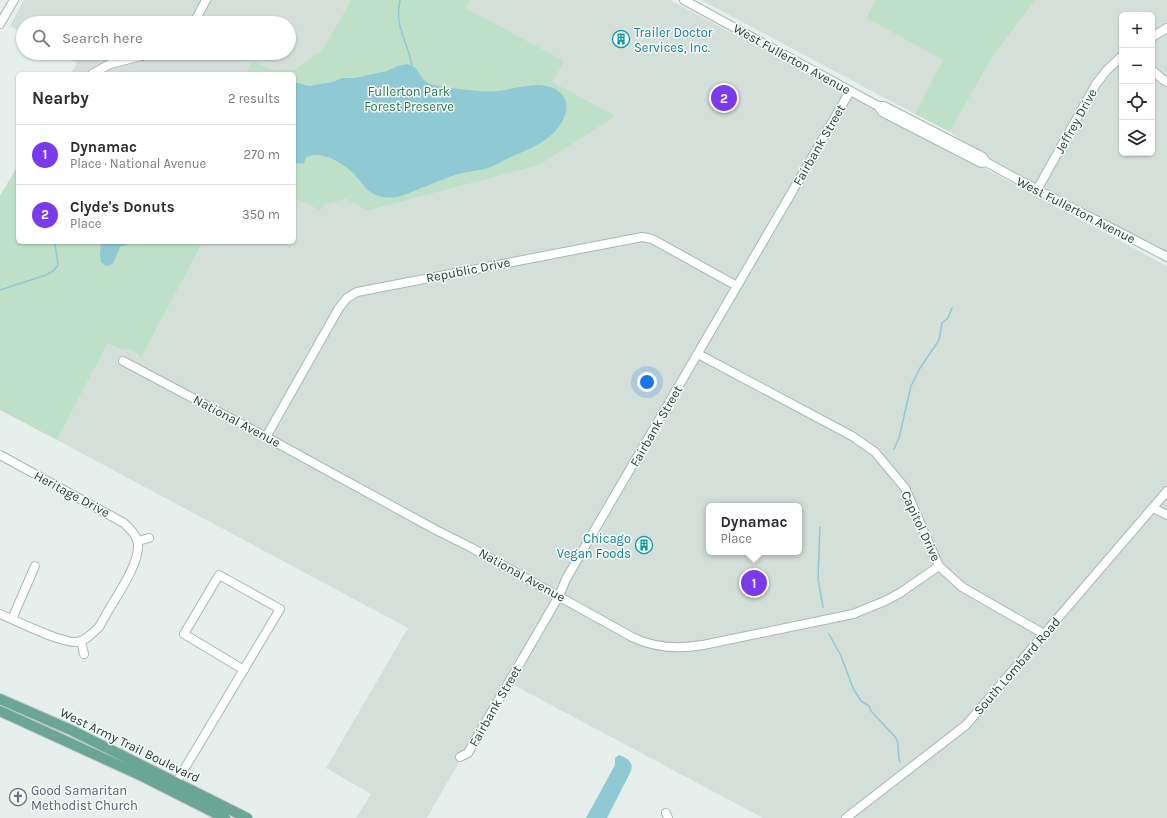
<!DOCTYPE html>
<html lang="en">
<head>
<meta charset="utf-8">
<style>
  body { margin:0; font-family:Karla,sans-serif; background:#f7f7f7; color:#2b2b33 }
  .controls { position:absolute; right:12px; top:12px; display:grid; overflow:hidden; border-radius:6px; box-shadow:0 1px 3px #0004 }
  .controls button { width:36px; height:36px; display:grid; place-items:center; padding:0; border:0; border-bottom:1px solid #e1e1e2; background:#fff; color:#2b2b33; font:20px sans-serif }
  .you { position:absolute; left:647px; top:382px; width:14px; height:14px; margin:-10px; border:3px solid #fff; border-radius:50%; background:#1a73e8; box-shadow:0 0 0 6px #1a73e833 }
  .badge { display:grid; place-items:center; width:26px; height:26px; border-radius:50%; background:#7c3aed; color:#fff; font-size:13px; font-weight:700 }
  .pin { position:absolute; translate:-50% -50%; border:2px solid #fff; box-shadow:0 1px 4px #0006 }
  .popup { position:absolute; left:706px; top:503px; width:96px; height:52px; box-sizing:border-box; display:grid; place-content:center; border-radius:6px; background:#fff; filter:drop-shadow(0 1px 3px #0005); font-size:13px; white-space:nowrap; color:#7c7c81 }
  .popup b { font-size:15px; color:#2b2b33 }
  .popup::after { content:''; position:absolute; left:50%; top:100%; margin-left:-8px; border:8px solid transparent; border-top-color:#fff }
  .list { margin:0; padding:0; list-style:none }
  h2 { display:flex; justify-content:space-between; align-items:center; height:52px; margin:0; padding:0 16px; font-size:17px }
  h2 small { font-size:13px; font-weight:400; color:#7c7c81 }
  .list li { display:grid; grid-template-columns:26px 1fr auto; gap:12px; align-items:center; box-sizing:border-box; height:60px; padding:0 16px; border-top:1px solid #e1e1e2 }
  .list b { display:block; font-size:15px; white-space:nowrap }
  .list p { margin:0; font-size:13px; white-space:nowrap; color:#7c7c81 }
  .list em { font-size:13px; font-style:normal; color:#7c7c81 }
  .icon { flex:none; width:22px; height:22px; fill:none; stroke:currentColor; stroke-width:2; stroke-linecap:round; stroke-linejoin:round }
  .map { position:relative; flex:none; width:1167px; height:818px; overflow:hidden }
  .search { position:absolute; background:#fff; box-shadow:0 1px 3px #0004; left:16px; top:16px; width:280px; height:44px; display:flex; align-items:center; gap:10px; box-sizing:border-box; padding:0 14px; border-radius:22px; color:#7c7c81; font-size:15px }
  .panel { position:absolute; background:#fff; box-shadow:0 1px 3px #0004; left:16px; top:72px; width:280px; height:172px; border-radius:6px }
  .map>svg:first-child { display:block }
  .built { fill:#d4dfda; fill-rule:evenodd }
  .green { fill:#bfe0c8 }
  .water { fill:#8ec9d4 }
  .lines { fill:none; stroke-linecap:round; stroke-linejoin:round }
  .stream { stroke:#8ec9d4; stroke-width:1.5 }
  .minor-casing { stroke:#a8b8b2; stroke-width:10 }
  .major-casing { stroke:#c2cac8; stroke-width:12 }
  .minor { stroke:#fff; stroke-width:8 }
  .major { stroke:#6aa596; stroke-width:10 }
  .labels { text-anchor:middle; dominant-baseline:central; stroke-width:3; stroke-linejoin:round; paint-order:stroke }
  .culture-label { font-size:13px; fill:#0d838f; stroke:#f7fbf9; text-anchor:start }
  .street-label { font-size:13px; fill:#24423a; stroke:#f7fbf9 }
  .park-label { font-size:13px; fill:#2d7a4b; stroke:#f7fbf9 }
  .worship-label { font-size:13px; fill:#5b616d; stroke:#f7fbf9; text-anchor:start }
</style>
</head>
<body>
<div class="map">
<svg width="1167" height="818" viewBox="0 0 1167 818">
  <rect width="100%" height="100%" fill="#e6efeb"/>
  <path class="built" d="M24 0H351L322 50 294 70 269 69 253 60 245 74H71L77 63 59 53H289V23H23V33L10 26Z
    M470 0H670L1167 266V818H763L506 681 427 818H356L371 794 326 768 408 628 57 440 108 343 121 350 130 349 134 351 140 360 203 242H294V198L325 205 346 199 367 211 540 165 616 116 553 82 563 61 466 8ZM709 506H799V552H709Z
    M701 0H875L866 18 944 60 915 114Z
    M1035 0H1167V254L990 161 950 132 990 61ZM1122 15H1152V153H1122Z"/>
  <path class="green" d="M351 0H470L466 8 564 61 553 82 616 116 540 165 367 211 346 199 325 205 320 210 294 198V74H245L253 60 269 69 294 70 322 50Z
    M875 0H1035L990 61 950 132 915 114 943 60 866 18Z
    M18 165V242H203L140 360 138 355 130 349 121 350 108 343 57 440 0 410V196Z"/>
  <path class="water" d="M407 64C422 67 417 81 434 85 450 88 483 93 498 91 516 89 537 80 555 89 564 94 568 102 566 112 559 137 535 147 513 156 504 160 496 165 488 168 478 171 468 171 458 174 438 180 419 190 398 197 390 198 382 198 374 194 364 189 360 179 352 172 341 162 321 150 306 157L304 164 296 163 294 165V82L309 86 333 82 342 78H355L387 71 398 66Z
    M101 242H135L120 247 113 264 106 266 101 262 100 255Z
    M619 755C627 758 634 762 631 771L607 818H586L615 765V758Z"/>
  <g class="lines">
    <path class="stream" d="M400 0C394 26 407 40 412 65
      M0 290 46 275 53 271 58 265 55 244 56 242
      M894 449 899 438 911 386 920 368 939 340 942 323 948 318 952 308
      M820 527 818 579 823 607
      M829 634 841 656 853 688 861 701 869 706 871 711 896 738C900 745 897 754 900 762"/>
    <g class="minor-casing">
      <path id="minor" d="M684 0 878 106 882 112 981 163 986 162C1045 195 1107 225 1167 257
        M194 23 206 0
        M0 24 14 0
        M1152 37 1167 28
        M1152 70 1162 79 1167 82
        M92 74 110 64 153 53
        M878 106H884L983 157 986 162
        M1037 190 1096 84 1107 70 1122 56
        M698 354 852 436 875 452 905 488 939 566 962 587 1044 634
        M123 361 266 437 436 530 470 547 632 637C654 648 679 649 703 645L853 614 885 601 900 593 939 566
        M266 437 339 308 347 298 357 292 642 237 652 239 737 286
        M0 455 124 523C130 529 138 536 138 545 139 563 120 591 111 606 107 613 103 620 99 627 93 633 85 641 77 642 60 643 17 621 0 614
        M1153 508 1167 515
        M138 541 149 538
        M12 619 35 566
        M81 641 84 654
        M460 757 468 753 473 744 559 596 566 579 806 168 850 91
        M173 786 176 783 280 609 219 575 184 634 244 670
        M666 813 668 818
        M846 818 966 725 1167 491"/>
    </g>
    <g class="major-casing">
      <path id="major" d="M0 699 71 730 247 818
        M0 711 142 776 225 818"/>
    </g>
    <use href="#minor" class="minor"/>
    <use href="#major" class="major"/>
  </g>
  <defs>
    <g id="building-ring" transform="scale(0.9)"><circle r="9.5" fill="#f7fbf9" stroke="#0f9aa8" stroke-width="1.5"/><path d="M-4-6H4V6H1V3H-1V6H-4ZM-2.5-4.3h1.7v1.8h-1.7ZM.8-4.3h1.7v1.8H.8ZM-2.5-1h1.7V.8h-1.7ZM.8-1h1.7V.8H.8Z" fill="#0f9aa8"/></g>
    <g id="church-ring" transform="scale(0.9)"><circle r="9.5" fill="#f7fbf9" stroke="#6b7280" stroke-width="1.5"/><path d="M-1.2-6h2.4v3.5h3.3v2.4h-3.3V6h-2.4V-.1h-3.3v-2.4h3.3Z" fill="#6b7280"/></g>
  </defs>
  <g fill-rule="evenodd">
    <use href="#building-ring" x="621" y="39"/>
    <use href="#building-ring" x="644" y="545"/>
    <use href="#church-ring" x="18" y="797"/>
  </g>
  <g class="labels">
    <g class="culture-label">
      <text x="634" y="32">Trailer Doctor<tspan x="634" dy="15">Services, Inc.</tspan></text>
      <text x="631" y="538" text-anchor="end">Chicago<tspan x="631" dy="15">Vegan Foods</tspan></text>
    </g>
    <g class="street-label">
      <text transform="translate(792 59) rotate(29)">West Fullerton Avenue</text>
      <text transform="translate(1076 121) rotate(-61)">Jeffrey Drive</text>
      <text transform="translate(819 145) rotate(-60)">Fairbank Street</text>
      <text transform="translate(1076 210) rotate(27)">West Fullerton Avenue</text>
      <text transform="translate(468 270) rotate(-11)">Republic Drive</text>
      <text transform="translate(237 421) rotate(28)">National Avenue</text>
      <text transform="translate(656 426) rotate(-60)">Fairbank Street</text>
      <text transform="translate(72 494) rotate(28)">Heritage Drive</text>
      <text transform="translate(921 526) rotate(65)">Capitol Drive</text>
      <text transform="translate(522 575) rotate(29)">National Avenue</text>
      <text transform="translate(1017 666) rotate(-49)">South Lombard Road</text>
      <text transform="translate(495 706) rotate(-60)">Fairbank Street</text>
      <text transform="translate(130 745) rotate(26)">West Army Trail Boulevard</text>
    </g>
    <g class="park-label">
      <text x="409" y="91">Fullerton Park<tspan x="409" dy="15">Forest Preserve</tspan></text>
    </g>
    <g class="worship-label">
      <text x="31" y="790">Good Samaritan<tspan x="31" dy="15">Methodist Church</tspan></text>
    </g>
  </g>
</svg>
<div class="controls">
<button>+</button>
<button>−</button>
<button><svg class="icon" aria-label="locate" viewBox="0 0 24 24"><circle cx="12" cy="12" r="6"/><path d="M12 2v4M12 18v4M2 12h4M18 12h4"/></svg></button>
<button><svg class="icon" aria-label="layers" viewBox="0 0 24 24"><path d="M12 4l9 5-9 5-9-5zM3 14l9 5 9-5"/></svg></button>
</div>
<div class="you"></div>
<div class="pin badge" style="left:754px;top:583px">1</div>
<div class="popup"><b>Dynamac</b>Place</div>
<div class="pin badge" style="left:724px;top:98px">2</div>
<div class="search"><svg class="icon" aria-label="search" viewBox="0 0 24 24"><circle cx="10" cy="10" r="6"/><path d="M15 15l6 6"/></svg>Search here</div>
<section class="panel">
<h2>Nearby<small>2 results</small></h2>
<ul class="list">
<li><span class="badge">1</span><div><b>Dynamac</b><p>Place · National Avenue</p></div><em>270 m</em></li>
<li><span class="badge">2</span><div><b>Clyde's Donuts</b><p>Place</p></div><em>350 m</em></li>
</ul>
</section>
</div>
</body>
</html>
